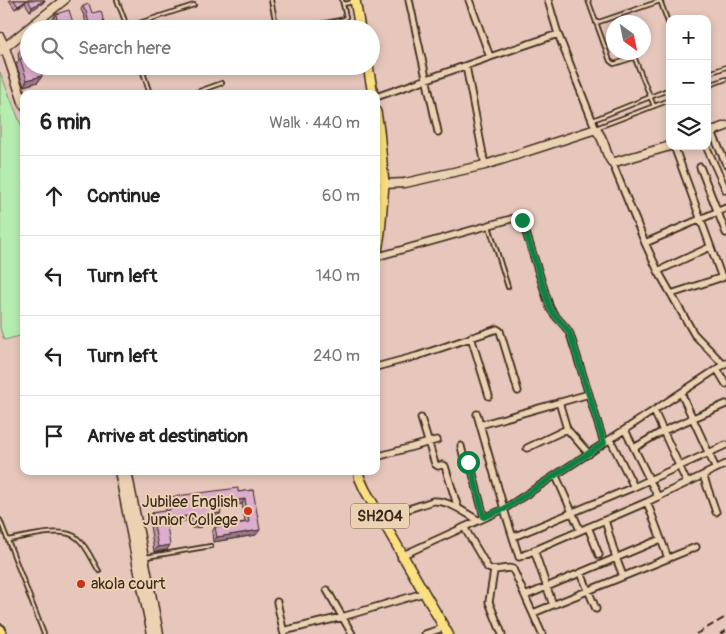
<!DOCTYPE html>
<html lang="en">
<head>
<meta charset="utf-8">
<style>
  body { margin:0; font-family:Pangolin,sans-serif; background:#f2f2f2; color:#222 }
  .controls { position:absolute; right:15px; top:15px; display:grid; overflow:hidden; border-radius:10px; box-shadow:0 2px 8px #0003 }
  .controls button { width:45px; height:45px; display:grid; place-items:center; padding:0; border:0; border-bottom:1px solid #e0e0e0; background:#fff; color:#222; font:25px sans-serif }
  .compass { position:absolute; left:606px; top:15px; width:45px; height:45px; border-radius:50%; background:#fff; box-shadow:0 2px 8px #0003; rotate:147deg }
  .stop { position:absolute; width:15px; height:15px; margin:-11px; border:4px solid #0b8043; border-radius:50%; background:#fff }
  .stop.end { background:#0b8043; border-color:#fff; box-shadow:0 1px 5px #0008 }
  .list { margin:0; padding:0; list-style:none }
  h2 { display:flex; justify-content:space-between; align-items:center; height:65px; margin:0; padding:0 20px; font-size:21px }
  h2 small { font-size:16px; font-weight:400; color:#767676 }
  .list li { display:grid; grid-template-columns:32px 1fr auto; gap:15px; align-items:center; box-sizing:border-box; height:80px; padding:0 20px; border-top:1px solid #e0e0e0 }
  .list b { display:block; font-size:19px; white-space:nowrap }
  .list em { font-size:16px; font-style:normal; color:#767676 }
  .icon { flex:none; width:28px; height:28px; fill:none; stroke:currentColor; stroke-width:2; stroke-linecap:round; stroke-linejoin:round }
  .map { position:relative; flex:none; width:726px; height:634px; overflow:hidden }
  .search { position:absolute; background:#fff; box-shadow:0 2px 8px #0003; left:20px; top:20px; width:360px; height:55px; display:flex; align-items:center; gap:12px; box-sizing:border-box; padding:0 18px; border-radius:28px; color:#767676; font-size:19px }
  .panel { position:absolute; background:#fff; box-shadow:0 2px 8px #0003; left:20px; top:90px; width:360px; height:385px; border-radius:10px }
  .map>svg:first-child { display:block }
  .green { fill:#b5edb0; stroke:#788c67 }
  .lines { fill:none; stroke-linecap:round; stroke-linejoin:round }
  .lane-casing { stroke:#3b2a1e; stroke-width:6 }
  .street-casing { stroke:#3b2a1e; stroke-width:9 }
  .secondary-casing { stroke:#3b2a1e; stroke-width:11 }
  .primary-casing { stroke:#3b2a1e; stroke-width:12 }
  .highway-casing { stroke:#3b2a1e; stroke-width:14 }
  .lane { stroke:#ecd1b3; stroke-width:2.5 }
  .street { stroke:#ecd1b3; stroke-width:5.5 }
  .secondary { stroke:#ecd1b3; stroke-width:8 }
  .primary { stroke:#fbe080; stroke-width:9 }
  .highway { stroke:#fbe080; stroke-width:10 }
  .rail { stroke:#3b2a1e; stroke-width:2; stroke-dasharray:8 4; stroke-linecap:butt }
  .wall { fill:#bd95b1; stroke:#3b2a1e }
  .shaded-wall { fill:#9a7990; stroke:#3b2a1e }
  .building { fill:#dcadce; stroke:#3b2a1e }
  .route { stroke:#0b8043; stroke-width:6 }
  .poi-dot { fill:#c8321e; stroke:#ecd1b3; stroke-width:2 }
  .labels { text-anchor:middle; dominant-baseline:central; stroke-width:4; stroke-linejoin:round; paint-order:stroke }
  .shield { fill:#ecd1b3; stroke:#705c4b; stroke-width:1 }
  .shield-label { font-size:15px; font-weight:bold; fill:#3b2a1e }
  .poi-label { font-size:16px; fill:#3b2a1e; stroke:#ecd1b3; text-anchor:end }
</style>
</head>
<body>
<div class="map">
<svg width="726" height="634" viewBox="0 0 726 634">
  <rect width="100%" height="100%" fill="#e7c6bb"/>
  <filter id="ink" filterUnits="userSpaceOnUse"><feTurbulence type="fractalNoise" baseFrequency=".02" numOctaves="2"/><feDisplacementMap in="SourceGraphic" scale="10" xChannelSelector="R" yChannelSelector="G"/><feConvolveMatrix kernelMatrix="1 2 1 2 8 2 1 2 1" color-interpolation-filters="sRGB"/></filter>
  <g filter="url(#ink)">
    <path class="green" d="M0 72 24 132V335L4 340 0 328Z"/>
    <g class="lines">
      <g class="lane-casing">
        <path id="lane" d="M117 0 128 29
          M271 0 277 29
          M588 0 610 61 614 64 633 58 635 59 654 106
          M660 0 670 28
          M343 4 354 2
          M596 23 660 1
          M127 27 194 5
          M298 29 345 19 346 17 342 0
          M141 66 150 94
          M707 74 726 67
          M707 86 726 79
          M191 94 222 83
          M593 120 670 89
          M596 128 670 100
          M489 226 508 287
          M0 520 44 634
          M8 540C25 537 64 526 77 538 87 546 92 560 99 571
          M146 557 211 546"/>
      </g>
      <g class="street-casing">
        <path id="street" d="M409 0 438 132
          M469 0 490 57 558 34
          M548 0 558 34 596 130
          M466 66 485 165
          M376 97 490 57
          M712 132 726 164
          M674 146 722 278
          M706 146 726 190
          M612 162 645 243 658 271 694 334 724 365
          M700 167 726 233
          M645 243 726 208
          M376 257 518 217H521L522 220 550 308C555 318 565 324 570 334L604 443
          M658 271 710 247
          M671 294 726 276
          M471 337 489 396
          M376 367 417 356 497 329 500 331 518 391
          M717 369 726 384
          M681 393 716 469
          M559 402 567 429 589 454
          M654 411 687 483
          M477 414 504 509 519 557 647 502 726 464
          M421 418 435 464 438 466 442 465 445 466 458 508
          M480 425 589 394
          M625 430 658 497
          M610 439 634 487
          M461 446 464 459 471 466 484 517
          M527 448 567 429
          M634 448 663 431 726 404
          M376 457 437 440
          M703 475 716 512
          M556 476 580 530
          M647 502 668 558
          M381 518 433 501C449 500 465 513 478 520
          M605 520 616 558 623 576
          M464 527 488 568C496 573 505 566 513 569L542 634
          M588 527 599 555
          M513 537 634 487 726 445
          M534 550 553 605
          M401 558 403 555 504 509 726 363
          M494 571 489 602 502 634
          M581 573 596 609
          M327 590 352 634
          M525 596 661 539
          M277 602 284 634
          M533 613 696 547
          M283 631 342 617 420 594
          M425 634 440 629"/>
      </g>
      <g class="secondary-casing">
        <path id="secondary" d="M0 37 5 48 24 105
          M0 51 64 0
          M707 133 726 126
          M384 184 405 183 485 165 593 130H596C606 140 604 153 612 162H615L670 146
          M119 471 136 558 152 634
          M127 471 159 634"/>
      </g>
      <g class="primary-casing">
        <path id="primary" d="M355 0 360 29
          M368 66 373 94
          M376 112 379 130 384 184 380 232 376 258
          M358 471 360 479 365 490 448 634"/>
      </g>
      <g class="highway-casing">
        <path id="highway" d="M0 630 1 634"/>
      </g>
      <use href="#lane" class="lane"/>
      <use href="#street" class="street"/>
      <use href="#secondary" class="secondary"/>
      <use href="#primary" class="primary"/>
      <use href="#highway" class="highway"/>
      <path class="rail" d="M696 634 726 617
        M720 634 726 631"/>
    </g>
    <path class="wall" d="M9 0H45L43 3 30 11 25 3 15 9Z
      M83 6 104 23 102 26 92 29H87L84 14H83L81 9Z
      M56 14 75 29H35L36 27 52 20Z
      M22 48 29 66H66L52 71V70L41 74 42 76 38 82 24 86 16 64 19 60 18 53Z
      M253 490 256 535 213 542 212 532 215 527 245 522 242 504 220 507 217 518 206 520V522L202 527 192 528 191 520 167 523V550L154 552 149 518 152 513 166 511 165 502 169 497 238 492Z"/>
    <path class="shaded-wall" d="M27 0 25 3 15 9 18 6Z
      M45 0 43 3 30 11 32 7Z
      M104 23 102 26 92 29H88L90 27Z
      M50 66H54L52 70 36 75 40 70Z
      M55 66H66L52 71Z
      M42 76 38 82 24 86 27 80Z
      M245 499 242 504 216 508 219 503Z
      M221 513 217 518 201 520 205 515Z
      M194 515 191 520 163 524 166 519Z
      M206 522 202 527 192 528 195 523Z
      M260 530 256 535 213 542 217 537Z
      M170 545 167 550 154 552 158 547Z"/>
    <path class="building" d="M14 0H27L18 6Z
      M28 0H45L32 7Z
      M89 4 92 13 101 11 104 23 90 27 86 11H85L83 6Z
      M69 10 75 29H37L36 27 41 23 57 19 56 14Z
      M29 46V66H50L40 70 42 76 27 80 20 59 24 58 22 48Z
      M238 488V492L253 490 260 530 217 537 215 527 249 522 245 499 219 503 221 513 205 515 206 522 195 523 194 515 166 519 170 545 158 547 152 513 170 510 169 497Z"/>
  </g>
  <g class="lines" filter="url(#ink)">
    <path class="route" d="M468 462 471 466 484 517 504 509 604 443 570 334C565 324 555 318 550 308L522 220"/>
  </g>
  <g class="poi-dot">
    <circle cx="248" cy="511" r="5"/>
    <circle cx="81" cy="584" r="5"/>
  </g>
  <g class="labels">
    <rect class="shield" x="351" y="503.5" width="58" height="25" rx="4"/>
    <g class="shield-label">
      <text x="380" y="516">SH204</text>
    </g>
    <g class="poi-label">
      <text x="238" y="502">Jubilee English<tspan x="238" dy="18">Junior College</tspan></text>
      <text x="91" y="584" text-anchor="start">akola court</text>
    </g>
  </g>
</svg>
<div class="controls">
<button>+</button>
<button>−</button>
<button><svg class="icon" aria-label="layers" viewBox="0 0 24 24"><path d="M12 4l9 5-9 5-9-5zM3 14l9 5 9-5"/></svg></button>
</div>
<svg class="compass" viewBox="-18 -18 36 36"><path d="M0-13l5 13h-10z" fill="#e53935"/><path d="M0 13l5-13h-10z" fill="#767676"/></svg>
<div class="stop" style="left:468px;top:462px"></div>
<div class="stop end" style="left:522px;top:220px"></div>
<div class="search"><svg class="icon" aria-label="search" viewBox="0 0 24 24"><circle cx="10" cy="10" r="6"/><path d="M15 15l6 6"/></svg>Search here</div>
<section class="panel">
<h2>6 min<small>Walk · 440 m</small></h2>
<ul class="list">
<li><svg class="icon" aria-label="ahead" viewBox="0 0 24 24"><path d="M12 20V5M6 11l6-6 6 6"/></svg><div><b>Continue</b></div><em>60 m</em></li>
<li><svg class="icon" aria-label="left" viewBox="0 0 24 24"><path d="M17 20v-9H6M10 6l-5 5 5 5"/></svg><div><b>Turn left</b></div><em>140 m</em></li>
<li><svg class="icon" aria-label="left" viewBox="0 0 24 24"><path d="M17 20v-9H6M10 6l-5 5 5 5"/></svg><div><b>Turn left</b></div><em>240 m</em></li>
<li><svg class="icon" aria-label="arrive" viewBox="0 0 24 24"><path d="M6 21V4h12l-3 4 3 4H6"/></svg><div><b>Arrive at destination</b></div></li>
</ul>
</section>
</div>
</body>
</html>
